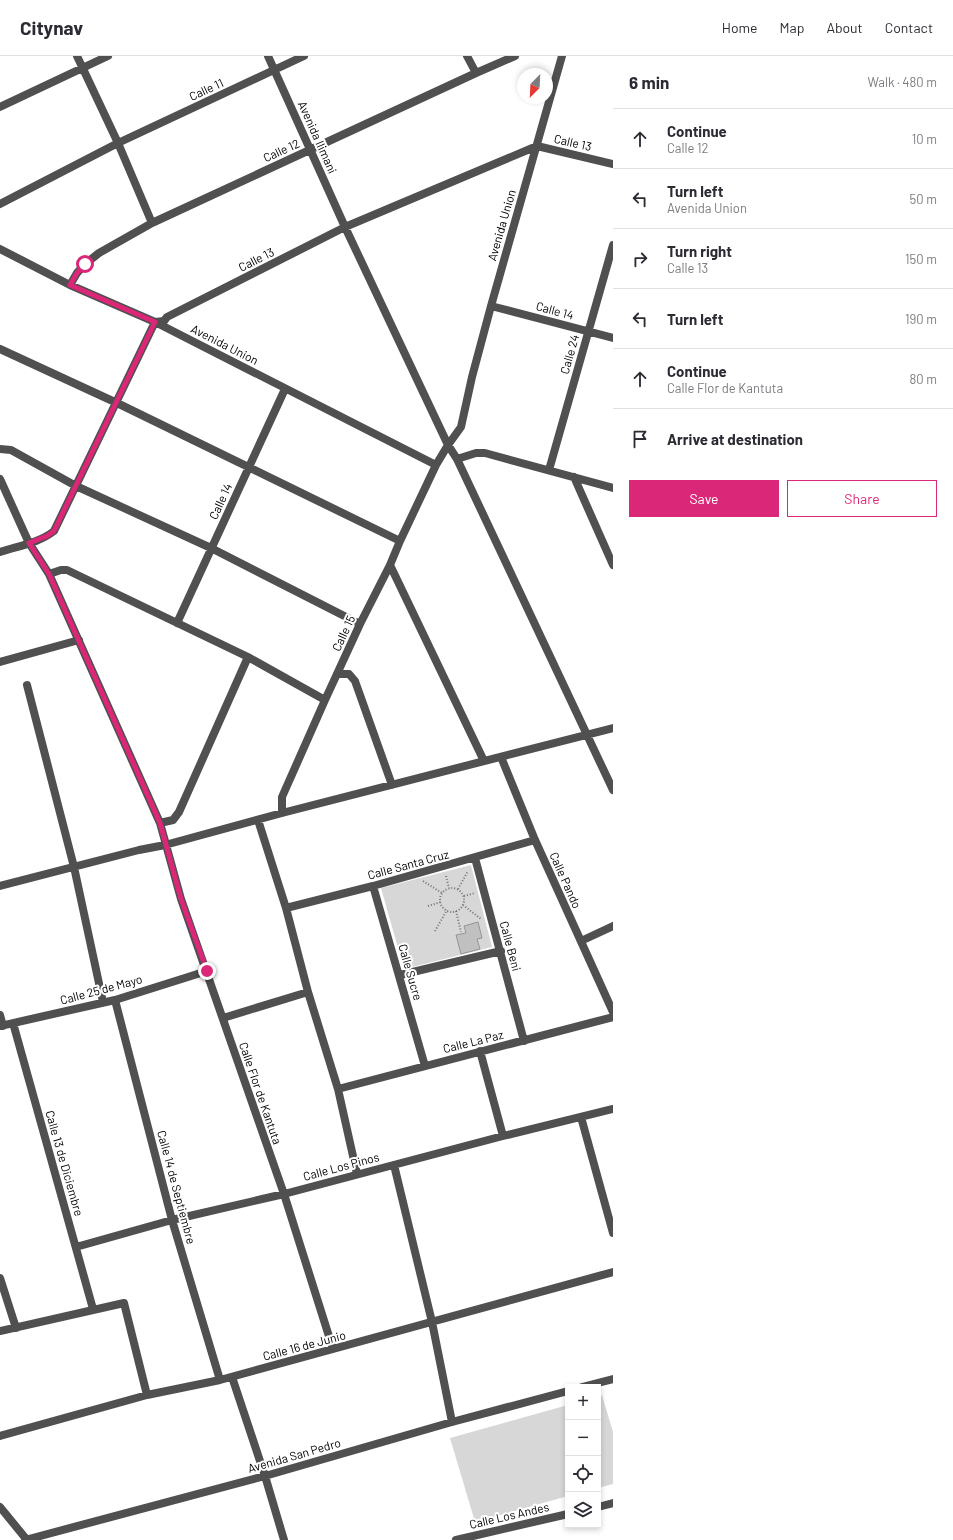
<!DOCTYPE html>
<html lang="en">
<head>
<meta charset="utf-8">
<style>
  body { margin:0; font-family:Barlow,sans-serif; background:#f7f7f7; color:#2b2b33 }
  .controls { position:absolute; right:12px; bottom:12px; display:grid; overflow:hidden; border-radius:0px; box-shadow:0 2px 6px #0003 }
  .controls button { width:36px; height:36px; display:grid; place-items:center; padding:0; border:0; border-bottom:1px solid #e1e1e2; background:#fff; color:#2b2b33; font:20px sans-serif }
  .compass { position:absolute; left:517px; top:12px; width:36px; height:36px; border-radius:50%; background:#fff; box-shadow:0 2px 6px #0003; rotate:204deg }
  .stop { position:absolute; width:12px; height:12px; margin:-9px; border:3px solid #db2777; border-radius:50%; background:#fff }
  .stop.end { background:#db2777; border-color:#fff; box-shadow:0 1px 4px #0008 }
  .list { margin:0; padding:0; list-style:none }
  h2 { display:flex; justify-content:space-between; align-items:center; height:52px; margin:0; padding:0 16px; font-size:17px }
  h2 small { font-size:13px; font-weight:400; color:#7c7c81 }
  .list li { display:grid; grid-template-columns:26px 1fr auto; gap:12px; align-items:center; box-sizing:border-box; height:60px; padding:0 16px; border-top:1px solid #e1e1e2 }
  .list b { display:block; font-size:15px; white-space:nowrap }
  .list p { margin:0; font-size:13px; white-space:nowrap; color:#7c7c81 }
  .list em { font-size:13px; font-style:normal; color:#7c7c81 }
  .actions { display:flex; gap:8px; padding:12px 16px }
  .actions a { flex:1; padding:9px 0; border:1px solid #db2777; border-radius:0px; text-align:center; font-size:14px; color:#db2777 }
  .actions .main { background:#db2777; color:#fff }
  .icon { flex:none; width:22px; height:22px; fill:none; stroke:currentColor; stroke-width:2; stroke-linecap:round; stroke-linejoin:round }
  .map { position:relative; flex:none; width:613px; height:1484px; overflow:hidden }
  header { display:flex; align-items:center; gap:24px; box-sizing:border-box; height:56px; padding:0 20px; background:#fff; border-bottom:1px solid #e1e1e2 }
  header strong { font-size:19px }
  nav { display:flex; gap:22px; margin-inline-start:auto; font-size:14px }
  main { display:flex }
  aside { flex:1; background:#fff }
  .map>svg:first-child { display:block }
  .green { fill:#d7d7d7 }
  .building { fill:#c0c0c0; stroke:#949494 }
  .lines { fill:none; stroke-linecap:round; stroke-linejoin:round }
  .path { stroke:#727272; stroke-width:2; stroke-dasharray:1 2; stroke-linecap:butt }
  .minor { stroke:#505050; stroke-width:8 }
  .route { stroke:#db2777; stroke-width:5 }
  .labels { text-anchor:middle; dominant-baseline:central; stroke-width:4; stroke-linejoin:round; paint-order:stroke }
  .street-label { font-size:12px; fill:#000; stroke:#fff }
</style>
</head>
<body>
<header>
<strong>Citynav</strong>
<nav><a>Home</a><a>Map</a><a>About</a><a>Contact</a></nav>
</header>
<main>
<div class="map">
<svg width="613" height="1484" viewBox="0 0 613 1484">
  <rect width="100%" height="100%" fill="#fff"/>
  <path class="green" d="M471 809 492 891 404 913 381 832Z
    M602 1339 613 1376V1428L598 1432V1341Z
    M568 1349V1440L475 1466 450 1382Z"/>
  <path class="building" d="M478 866 482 882 477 883 480 893 461 898 456 879 466 877 464 870Z"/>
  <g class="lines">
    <path class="path" d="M446 820 449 832
      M423 825 442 837
      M440 844a12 12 0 1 1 24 0a12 12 0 1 1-24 0Z
      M458 833 468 815
      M464 840 475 837
      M463 849 481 863
      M428 850 441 846
      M456 855 461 876
      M435 875 447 854"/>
    <path class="minor" d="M77 0 118 87 152 167
      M268 0 345 171 448 389 461 371 472 321 491 250 562 0
      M467 0 476 17
      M0 51 108 0
      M0 148 118 87 304 0
      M0 193 70 229 155 266 436 409
      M70 229 77 217 85 208 99 197 152 167 476 17 515 0
      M491 250 613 282
      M0 293 117 347 400 485
      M0 393 11 394 76 430 211 492 360 568
      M457 403 476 397H485L613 432
      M549 414 613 189
      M574 421 613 509
      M0 423 29 487 49 518 160 767 181 843 284 1138 333 1293
      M0 496C18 490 39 487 54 475L155 266 164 265 167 261 345 171 537 90 613 108
      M390 509 484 705
      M49 518 61 514H67L248 601 325 644
      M177 567 285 333
      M0 606 79 584
      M338 618H349L355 625 392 729
      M27 629 74 811 103 946
      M501 701 535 784 613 956
      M282 757V741L325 644 360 568 390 509 400 485 436 409 448 389 457 403 613 734
      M258 764 286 852 308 936 338 1033 357 1118
      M160 767 173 764 179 756 248 601
      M475 802 524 985
      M0 830 139 794 165 789 282 757 613 672
      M373 830 425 1010
      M286 852 373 830 535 784
      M581 885 613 870
      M400 919 501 895
      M115 944 172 1164 220 1324
      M0 959 3 970
      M223 962 308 936
      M13 967 93 1253
      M0 970 115 944 207 915
      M480 995 503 1080
      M338 1033 613 961
      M581 1061 613 1177
      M394 1109 432 1266 452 1366
      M76 1191 172 1164 284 1138 503 1080 613 1053
      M0 1222 16 1272
      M0 1275 124 1247 147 1339
      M232 1321 265 1420 284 1484
      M582 1331 613 1323
      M0 1380 147 1339 220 1324 613 1216
      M0 1451 27 1484
      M598 1451 613 1447
      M25 1484 265 1420 452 1366 568 1335
      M456 1484 568 1458"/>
  </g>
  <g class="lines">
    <path class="route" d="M85 208 77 217 70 229 155 266 54 475 47 480 29 487 49 518 160 767 181 843 207 915"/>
  </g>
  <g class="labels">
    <g class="street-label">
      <text transform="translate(206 33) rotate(-25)">Calle 11</text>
      <text transform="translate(318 81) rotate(66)">Avenida Ilimani</text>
      <text transform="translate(573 86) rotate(13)">Calle 13</text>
      <text transform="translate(281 94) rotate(-25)">Calle 12</text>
      <text transform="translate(501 169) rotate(-74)">Avenida Union</text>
      <text transform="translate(256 203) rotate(-27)">Calle 13</text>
      <text transform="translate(555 254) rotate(15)">Calle 14</text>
      <text transform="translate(225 288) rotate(27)">Avenida Union</text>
      <text transform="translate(569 298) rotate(-74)">Calle 24</text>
      <text transform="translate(220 445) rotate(-65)">Calle 14</text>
      <text transform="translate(343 577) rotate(-65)">Calle 15</text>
      <text transform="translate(408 808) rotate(-15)">Calle Santa Cruz</text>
      <text transform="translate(566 824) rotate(66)">Calle Pando</text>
      <text transform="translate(511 890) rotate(75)">Calle Beni</text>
      <text transform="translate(411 916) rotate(74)">Calle Sucre</text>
      <text transform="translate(101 933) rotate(-15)">Calle 25 de Mayo</text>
      <text transform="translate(473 985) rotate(-14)">Calle La Paz</text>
      <text transform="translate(261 1037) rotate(71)">Calle Flor de Kantuta</text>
      <text transform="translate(65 1107) rotate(74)">Calle 13 de Diciembre</text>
      <text transform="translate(341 1110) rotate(-15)">Calle Los Pinos</text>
      <text transform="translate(177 1131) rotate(75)">Calle 14 de Septiembre</text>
      <text transform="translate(304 1289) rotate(-15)">Calle 16 de Junio</text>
      <text transform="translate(294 1399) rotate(-16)">Avenida San Pedro</text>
      <text transform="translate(509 1459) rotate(-13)">Calle Los Andes</text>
    </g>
  </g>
</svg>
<div class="controls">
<button>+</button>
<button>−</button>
<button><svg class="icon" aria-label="locate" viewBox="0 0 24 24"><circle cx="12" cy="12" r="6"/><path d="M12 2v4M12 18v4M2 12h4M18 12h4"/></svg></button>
<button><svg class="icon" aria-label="layers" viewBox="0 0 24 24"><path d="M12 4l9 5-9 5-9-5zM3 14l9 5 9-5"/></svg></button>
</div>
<svg class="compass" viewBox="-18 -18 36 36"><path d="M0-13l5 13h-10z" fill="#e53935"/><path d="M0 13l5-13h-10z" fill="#7c7c81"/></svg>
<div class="stop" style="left:85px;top:208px"></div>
<div class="stop end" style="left:207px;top:915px"></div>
</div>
<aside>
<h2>6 min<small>Walk · 480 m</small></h2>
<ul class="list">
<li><svg class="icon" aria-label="ahead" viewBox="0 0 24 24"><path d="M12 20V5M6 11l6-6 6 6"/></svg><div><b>Continue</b><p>Calle 12</p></div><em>10 m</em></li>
<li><svg class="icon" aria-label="left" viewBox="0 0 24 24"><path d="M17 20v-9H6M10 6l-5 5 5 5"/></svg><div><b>Turn left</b><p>Avenida Union</p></div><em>50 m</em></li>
<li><svg class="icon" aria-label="right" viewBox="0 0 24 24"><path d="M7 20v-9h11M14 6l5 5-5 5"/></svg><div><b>Turn right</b><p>Calle 13</p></div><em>150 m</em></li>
<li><svg class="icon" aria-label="left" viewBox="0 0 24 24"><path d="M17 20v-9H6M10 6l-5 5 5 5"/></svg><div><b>Turn left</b></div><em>190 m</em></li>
<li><svg class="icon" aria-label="ahead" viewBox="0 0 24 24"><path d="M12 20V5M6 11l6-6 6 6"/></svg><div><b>Continue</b><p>Calle Flor de Kantuta</p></div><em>80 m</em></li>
<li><svg class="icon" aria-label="arrive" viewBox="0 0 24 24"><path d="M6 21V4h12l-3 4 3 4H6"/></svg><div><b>Arrive at destination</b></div></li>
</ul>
<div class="actions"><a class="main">Save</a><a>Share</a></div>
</aside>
</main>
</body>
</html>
